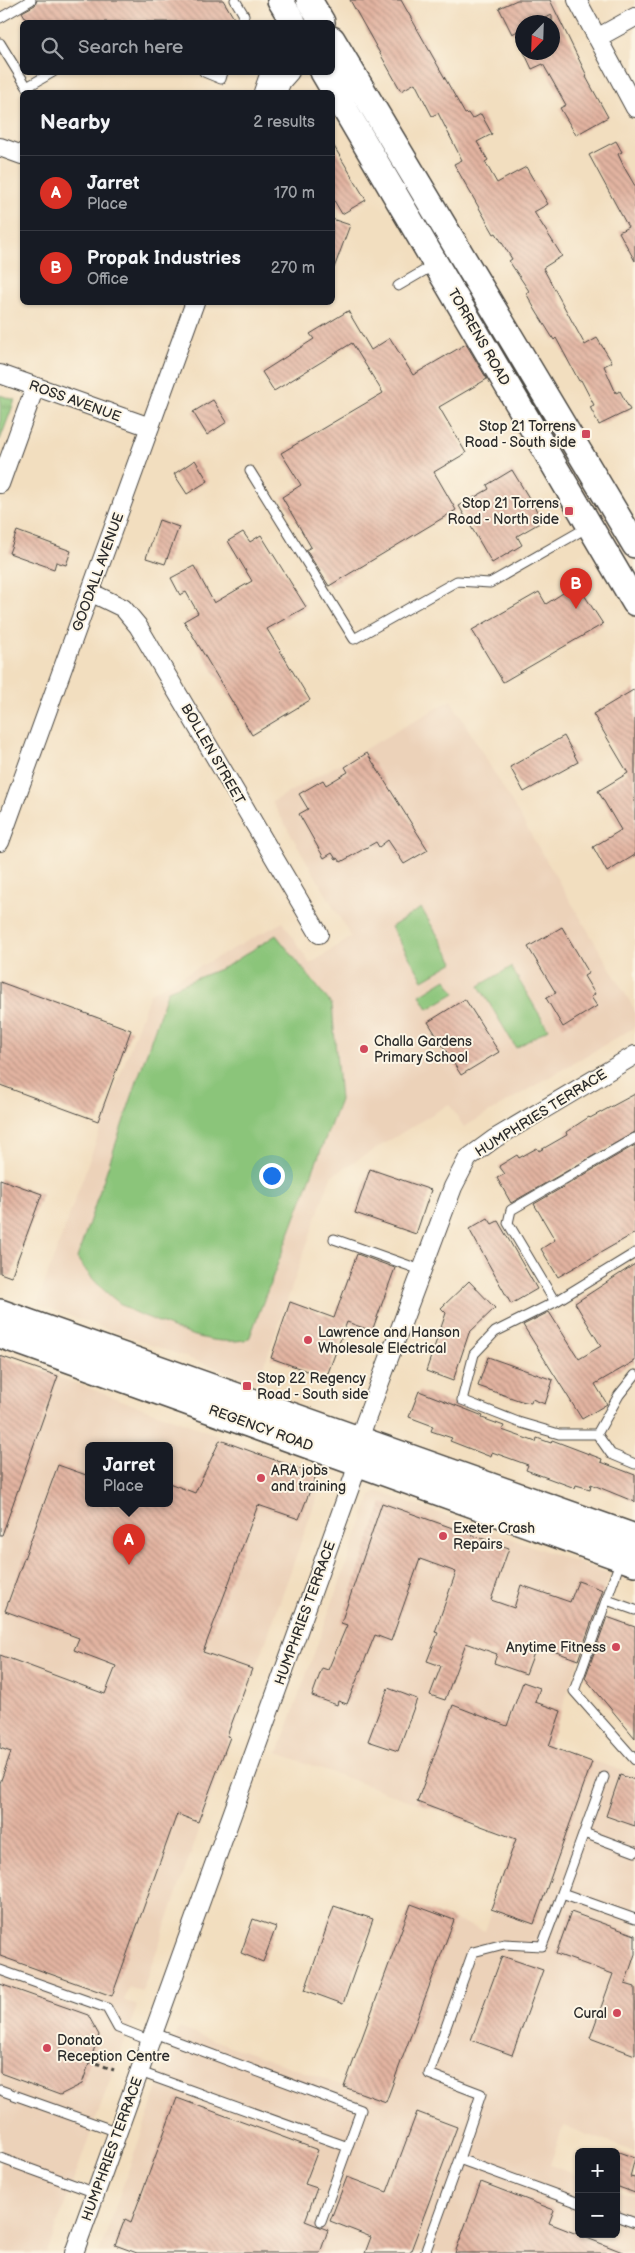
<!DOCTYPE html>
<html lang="en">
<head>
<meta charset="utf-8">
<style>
  body { margin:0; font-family:"Balsamiq Sans",sans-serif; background:#242831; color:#f1f3f6 }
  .controls { position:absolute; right:15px; bottom:15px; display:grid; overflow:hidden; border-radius:8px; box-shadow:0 1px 4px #0004 }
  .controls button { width:45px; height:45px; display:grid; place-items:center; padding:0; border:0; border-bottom:1px solid #363941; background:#171b24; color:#f1f3f6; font:25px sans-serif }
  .compass { position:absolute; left:515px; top:15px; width:45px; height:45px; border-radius:50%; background:#171b24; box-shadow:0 1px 4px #0004; rotate:203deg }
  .you { position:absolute; left:271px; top:1175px; width:18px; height:18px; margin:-12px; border:4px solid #fff; border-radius:50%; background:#1a73e8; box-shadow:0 0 0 8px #1a73e833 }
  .badge { display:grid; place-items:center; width:32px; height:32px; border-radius:50%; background:#d93025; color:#fff; font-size:16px; font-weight:700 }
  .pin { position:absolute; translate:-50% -41px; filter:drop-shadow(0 1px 2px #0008) }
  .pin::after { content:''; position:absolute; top:26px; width:18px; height:15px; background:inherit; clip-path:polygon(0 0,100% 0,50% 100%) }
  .popup { position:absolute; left:85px; top:1442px; width:88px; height:65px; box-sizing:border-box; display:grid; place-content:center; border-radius:8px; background:#171b24; filter:drop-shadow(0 1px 4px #0005); font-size:16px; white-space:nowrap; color:#9ea1a6 }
  .popup b { font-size:19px; color:#f1f3f6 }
  .popup::after { content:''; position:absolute; left:50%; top:100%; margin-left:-10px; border:10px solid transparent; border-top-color:#171b24 }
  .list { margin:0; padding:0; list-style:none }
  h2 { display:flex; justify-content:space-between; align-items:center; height:65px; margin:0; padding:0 20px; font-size:21px }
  h2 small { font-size:16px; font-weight:400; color:#9ea1a6 }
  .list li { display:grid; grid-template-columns:32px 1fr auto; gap:15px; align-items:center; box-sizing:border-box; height:75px; padding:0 20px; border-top:1px solid #363941 }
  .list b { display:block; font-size:19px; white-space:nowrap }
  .list p { margin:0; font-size:16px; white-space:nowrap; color:#9ea1a6 }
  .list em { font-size:16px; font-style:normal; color:#9ea1a6 }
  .icon { flex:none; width:28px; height:28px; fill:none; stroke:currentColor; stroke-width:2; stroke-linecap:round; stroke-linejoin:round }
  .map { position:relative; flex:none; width:635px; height:2253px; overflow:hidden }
  .search { position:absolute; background:#171b24; box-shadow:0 1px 4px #0004; left:20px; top:20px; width:315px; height:55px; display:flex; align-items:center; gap:12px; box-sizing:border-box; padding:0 18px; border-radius:8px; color:#9ea1a6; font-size:19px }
  .panel { position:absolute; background:#171b24; box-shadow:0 1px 4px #0004; left:20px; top:90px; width:315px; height:215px; border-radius:8px }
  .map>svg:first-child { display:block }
  .built { fill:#ecd2b9; fill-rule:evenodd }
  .grass { fill:url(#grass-tufts); stroke:#5b7852 }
  .pitch { fill:#8bc57a; stroke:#5b7852 }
  .building { fill:url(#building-back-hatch) }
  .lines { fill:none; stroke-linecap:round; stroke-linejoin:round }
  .service-casing { stroke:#494641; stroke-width:11 }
  .minor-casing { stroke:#494641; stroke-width:20 }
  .secondary-casing { stroke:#494641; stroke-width:28 }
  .path { stroke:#494641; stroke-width:3; stroke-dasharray:4 4; stroke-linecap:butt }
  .service { stroke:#fff; stroke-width:9 }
  .minor { stroke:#fff; stroke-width:18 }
  .secondary { stroke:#fff; stroke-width:25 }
  .poi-dot { fill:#d1495b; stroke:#fcf5e5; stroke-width:2 }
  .labels { text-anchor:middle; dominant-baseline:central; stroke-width:4; stroke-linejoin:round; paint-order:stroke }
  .street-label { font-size:14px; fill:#2b2b2b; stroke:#fcf5e5 }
  .poi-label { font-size:14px; fill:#2b2b2b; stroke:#fcf5e5; text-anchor:start }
</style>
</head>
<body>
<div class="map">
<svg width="635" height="2253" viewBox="0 0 635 2253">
  <defs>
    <pattern id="grass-tufts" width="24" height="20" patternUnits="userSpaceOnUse" patternTransform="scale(1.25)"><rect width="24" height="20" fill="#8bc57a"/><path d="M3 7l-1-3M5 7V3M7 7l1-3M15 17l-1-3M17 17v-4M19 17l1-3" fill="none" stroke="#72a064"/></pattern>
    <pattern id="building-back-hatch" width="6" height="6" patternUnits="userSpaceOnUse" patternTransform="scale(1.25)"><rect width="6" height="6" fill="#e3b4a1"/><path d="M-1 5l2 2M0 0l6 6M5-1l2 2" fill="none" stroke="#b89383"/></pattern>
  </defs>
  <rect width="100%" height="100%" fill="#fcf5e5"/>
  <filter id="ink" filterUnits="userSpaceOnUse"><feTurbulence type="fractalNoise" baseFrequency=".02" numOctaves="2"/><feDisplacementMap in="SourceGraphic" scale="10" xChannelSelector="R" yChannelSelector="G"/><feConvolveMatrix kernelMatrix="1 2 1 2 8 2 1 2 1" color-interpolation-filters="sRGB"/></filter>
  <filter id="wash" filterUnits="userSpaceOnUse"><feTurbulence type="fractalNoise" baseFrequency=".0096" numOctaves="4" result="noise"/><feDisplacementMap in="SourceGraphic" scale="20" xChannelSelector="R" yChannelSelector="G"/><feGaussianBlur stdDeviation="1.12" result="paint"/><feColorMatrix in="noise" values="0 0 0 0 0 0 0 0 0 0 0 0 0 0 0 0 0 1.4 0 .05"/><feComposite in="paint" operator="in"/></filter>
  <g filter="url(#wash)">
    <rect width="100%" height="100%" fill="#f2debf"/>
    <path class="built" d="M451 700 635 1010V1027L464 1127 449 1104 331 1176 258 1383 37 1304 150 993 283 922 310 964 351 937 272 802Z
      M0 1356 325 1474 142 1992 129 1987 124 2000 137 2006 47 2253H0ZM89 1446H169V1504H89Z
      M377 1491 610 1574 515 1839 278 1753 371 1496Z
      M549 1746 635 1775V2152L563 2126 550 2165 579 2176V2234H616V2189L635 2196V2245L632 2253H99L179 2028 344 2086 411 1904 485 1931Z"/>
    <path class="grass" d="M0 395 15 400 0 440Z"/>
    <path class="pitch" d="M421 908 454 962 423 980 391 927Z
      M276 935 332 1005 340 1100 249 1339C214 1347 181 1332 149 1318 141 1315 132 1312 125 1307 106 1294 89 1277 77 1258L168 990 227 966Z
      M511 967 548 1029 516 1048 479 986Z
      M446 979 455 993 428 1009 420 995Z"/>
    <g id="blocks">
      <path class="building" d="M37 0H223L235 20V22H28L22 12 35 5Z
        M350 0H401L465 114 468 113 472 119 481 114 492 134 477 142 488 160 485 162 497 183 526 167 548 204 534 212 562 256 543 268 585 345 597 338 612 362 604 366 616 393 620 391 630 410 599 425 590 407 594 405 581 380 579 381 556 338 554 340 536 311 526 293 529 291 509 261 512 259 496 233 494 234 454 164 462 160 438 113 432 116 415 83 401 91Z
        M517 0H550L587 76 586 77 608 117 576 135 560 108 566 105 543 64 532 69 524 52H552V15L536 22H522V29L512 34 499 8Z
        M616 141 622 152 618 154 624 167 635 186V261L619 232 628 227 589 155Z
        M332 143 366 200 342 214 332 197Z
        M332 219 350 225 334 268H332Z
        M348 311 371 350 390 338 413 375 466 344 487 379 439 407 466 453 434 472 456 510 329 586 306 550 311 547 282 497 301 485 281 453 383 393 352 343 274 391 262 372 314 339 310 334Z
        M213 400 227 422 207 435 193 412Z
        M195 460 208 481 187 494 174 474Z
        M512 470 543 521 517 536 522 545 492 563 459 506 489 489 487 485Z
        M159 520 179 527 165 564 146 558Z
        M17 531 71 551 66 565 56 562 54 569 9 553Z
        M243 532 250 542 261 535 306 607 267 629 310 700 252 735 184 621 198 613 186 592 180 595 171 578 194 566 214 603 252 581 228 541Z
        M577 584 603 624 503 682 472 630 539 592 546 604Z
        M635 689V855L607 872 593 847 621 830 598 791 628 773 593 714Z
        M564 736 578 762 524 792 510 767Z
        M367 753 428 850 404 864 388 840 379 847 376 842 341 862 338 858 336 859 332 853 324 858 299 814 308 809 299 794 323 780 326 785 348 772 345 767Z
        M562 927 589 973 584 976 595 994 591 997 597 1006 563 1027 546 998 556 993 528 947Z
        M0 982 131 1030 98 1121 0 1085Z
        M465 999 499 1052 461 1075 428 1022Z
        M635 1094V1132L511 1203 497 1178 505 1174 499 1166 517 1155 519 1158 537 1148 539 1151 567 1135 566 1132 589 1117 590 1118Z
        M635 1145V1233L558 1277 541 1249 555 1240 534 1204Z
        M370 1169 431 1190 416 1234 355 1213Z
        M0 1179 42 1194 11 1277 0 1273Z
        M488 1218 492 1224 498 1221 537 1289 511 1304 469 1229Z
        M357 1254 395 1268 372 1331 347 1322 328 1373 321 1376 271 1358 290 1302 334 1318Z
        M635 1264V1361L595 1384 607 1404 582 1419 523 1325 549 1312 579 1359 601 1346 575 1303Z
        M469 1281 495 1308 469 1333 453 1381 426 1371 446 1313 441 1308Z
        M0 1356 58 1376 2 1535H0Z
        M488 1357 553 1380 545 1404 532 1399 531 1403 521 1401 478 1386Z
        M419 1391 483 1416 482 1418 504 1426 502 1430 536 1442 537 1438 551 1443 552 1440 602 1459 601 1462 635 1475V1502L591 1484 590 1489 576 1485 575 1488 526 1470 528 1465 492 1452 491 1457 450 1441 452 1438 431 1431 433 1426 409 1417Z
        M220 1440 316 1475 299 1519 258 1505 203 1652 252 1669 227 1736 230 1737 198 1822 177 1814 112 1996 0 1956V1783L11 1752 0 1748V1655L105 1694 116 1666 74 1650 79 1638 5 1611 58 1465 89 1476V1504H169V1483L195 1493Z
        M382 1503 509 1548 491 1600 514 1608 521 1585 570 1602 578 1581 603 1590 578 1660 537 1645 526 1674 494 1663 497 1654 466 1643 445 1700 430 1695 441 1666 427 1661 438 1633 435 1632 456 1572 420 1559 391 1641 375 1635 347 1704 338 1701 337 1705 312 1696 322 1668 328 1670 347 1625 341 1623Z
        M607 1617 635 1627V1738L585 1678Z
        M523 1682 540 1688 535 1702 561 1711 549 1746 592 1762 534 1924 491 1909 516 1839 417 1802 453 1705 507 1726Z
        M388 1688 417 1699 398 1751 368 1741Z
        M620 1775 635 1780V1826L606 1816Z
        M411 1904 454 1920 386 2102 344 2087Z
        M334 1906 373 1919 343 2004 305 1990Z
        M571 1912 635 1935V1954L625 1984 635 1987V2055L590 2038 613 1974 556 1954Z
        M253 1919 276 1927 263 1962 241 1953Z
        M502 1956 543 1970 512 2055 471 2040Z
        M0 1984 88 2015 99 2035 82 2084 60 2095 0 2073Z
        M177 2098 318 2150 305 2184 317 2188 305 2221 328 2230 320 2253H137L115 2245 125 2219 131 2222Z
        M417 2112 457 2127 410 2253H365L371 2237 330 2221 347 2177 387 2192Z
        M616 2151 635 2158 630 2177 635 2178V2193L616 2186Z
        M481 2182 554 2210 549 2223 625 2253H455Z"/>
    </g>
  </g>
  <g filter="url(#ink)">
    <use href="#blocks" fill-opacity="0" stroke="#494641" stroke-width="1"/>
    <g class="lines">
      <g class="service-casing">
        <path id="service" d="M235 0 244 15 241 22
          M0 18 31 0
          M0 43 27 87 53 72
          M204 72 221 79 223 72
          M398 286 434 265
          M250 471 354 639 457 581 490 583 588 527
          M334 1239 421 1270
          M635 1253 555 1302 495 1332 474 1354 462 1400 518 1422 559 1434H597L619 1395 635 1375
          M555 1302 508 1223 511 1210 635 1138
          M597 1434 611 1454 635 1464
          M621 1559 574 1691 635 1760
          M607 1600 635 1610
          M604 1777 562 1893 635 1919
          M584 1833 635 1852
          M0 1970 107 2008 118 2028 151 2041
          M154 2033 361 2110 321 2221
          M140 2072 348 2147
          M0 2090 118 2132
          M0 2158 96 2193
          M459 2159 481 2094 429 2074 473 1952 504 1944 542 1946 562 1893
          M616 2216 635 2223
          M425 2253 459 2159 579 2203"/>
      </g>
      <g class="minor-casing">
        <path id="minor" d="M577 0 635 108
          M597 38 635 17
          M263 92 270 72
          M277 92 282 81 290 72
          M0 147 22 155
          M0 374 150 427
          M0 484 35 387
          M90 592 123 608 138 626 319 934
          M0 842 195 302
          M74 2253 353 1479C359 1461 358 1443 364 1425L453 1187 468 1158 494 1139 635 1055"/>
      </g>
      <g class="secondary-casing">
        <path id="secondary" d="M280 0 293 22
          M309 0 322 22
          M332 39 635 545
          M323 72 635 603
          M0 1312 635 1537
          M0 1335 635 1563"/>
      </g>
      <path class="path" d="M59 2049 114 2070"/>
      <use href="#service" class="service"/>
      <use href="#minor" class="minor"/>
      <use href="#secondary" class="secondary"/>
    </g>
  </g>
  <g class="poi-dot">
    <rect x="581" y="429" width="10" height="10" rx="2.5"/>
    <rect x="564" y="506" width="10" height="10" rx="2.5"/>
    <circle cx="364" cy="1049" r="5"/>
    <circle cx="308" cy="1340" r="5"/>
    <rect x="242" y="1381" width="10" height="10" rx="2.5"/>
    <circle cx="261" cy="1478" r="5"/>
    <circle cx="443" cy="1536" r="5"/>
    <circle cx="616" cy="1647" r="5"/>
    <circle cx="617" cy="2013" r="5"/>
    <circle cx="47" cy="2048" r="5"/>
  </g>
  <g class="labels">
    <g class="street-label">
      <text transform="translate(479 337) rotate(60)">TORRENS ROAD</text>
      <text transform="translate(75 401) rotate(20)">ROSS AVENUE</text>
      <text transform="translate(98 572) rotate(-70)">GOODALL AVENUE</text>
      <text transform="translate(213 754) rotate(60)">BOLLEN STREET</text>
      <text transform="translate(541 1113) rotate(-32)">HUMPHRIES TERRACE</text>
      <text transform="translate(261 1428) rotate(20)">REGENCY ROAD</text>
      <text transform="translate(305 1613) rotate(-70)">HUMPHRIES TERRACE</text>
      <text transform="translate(112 2149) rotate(-70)">HUMPHRIES TERRACE</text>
    </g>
    <g class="poi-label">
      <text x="576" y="426" text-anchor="end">Stop 21 Torrens<tspan x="576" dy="16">Road - South side</tspan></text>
      <text x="559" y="503" text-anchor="end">Stop 21 Torrens<tspan x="559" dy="16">Road - North side</tspan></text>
      <text x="374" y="1041">Challa Gardens<tspan x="374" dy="16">Primary School</tspan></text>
      <text x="318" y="1332">Lawrence and Hanson<tspan x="318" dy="16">Wholesale Electrical</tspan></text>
      <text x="257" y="1378">Stop 22 Regency<tspan x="257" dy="16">Road - South side</tspan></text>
      <text x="271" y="1470">ARA jobs<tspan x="271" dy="16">and training</tspan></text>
      <text x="453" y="1528">Exeter Crash<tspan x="453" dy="16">Repairs</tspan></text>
      <text x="606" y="1647" text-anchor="end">Anytime Fitness</text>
      <text x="607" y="2013" text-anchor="end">Cural</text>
      <text x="57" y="2040">Donato<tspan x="57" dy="16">Reception Centre</tspan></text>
    </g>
  </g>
</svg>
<div class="controls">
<button>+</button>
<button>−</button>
</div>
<svg class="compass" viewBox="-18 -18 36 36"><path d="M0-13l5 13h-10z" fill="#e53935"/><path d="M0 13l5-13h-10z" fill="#9ea1a6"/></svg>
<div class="you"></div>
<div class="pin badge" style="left:129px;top:1565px">A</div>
<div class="popup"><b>Jarret</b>Place</div>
<div class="pin badge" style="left:576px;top:609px">B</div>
<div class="search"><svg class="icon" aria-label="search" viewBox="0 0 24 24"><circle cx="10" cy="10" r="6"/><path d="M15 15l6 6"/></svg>Search here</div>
<section class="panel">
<h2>Nearby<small>2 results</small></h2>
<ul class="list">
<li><span class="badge">A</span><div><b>Jarret</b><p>Place</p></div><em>170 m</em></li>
<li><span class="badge">B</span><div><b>Propak Industries</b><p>Office</p></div><em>270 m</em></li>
</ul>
</section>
</div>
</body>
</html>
